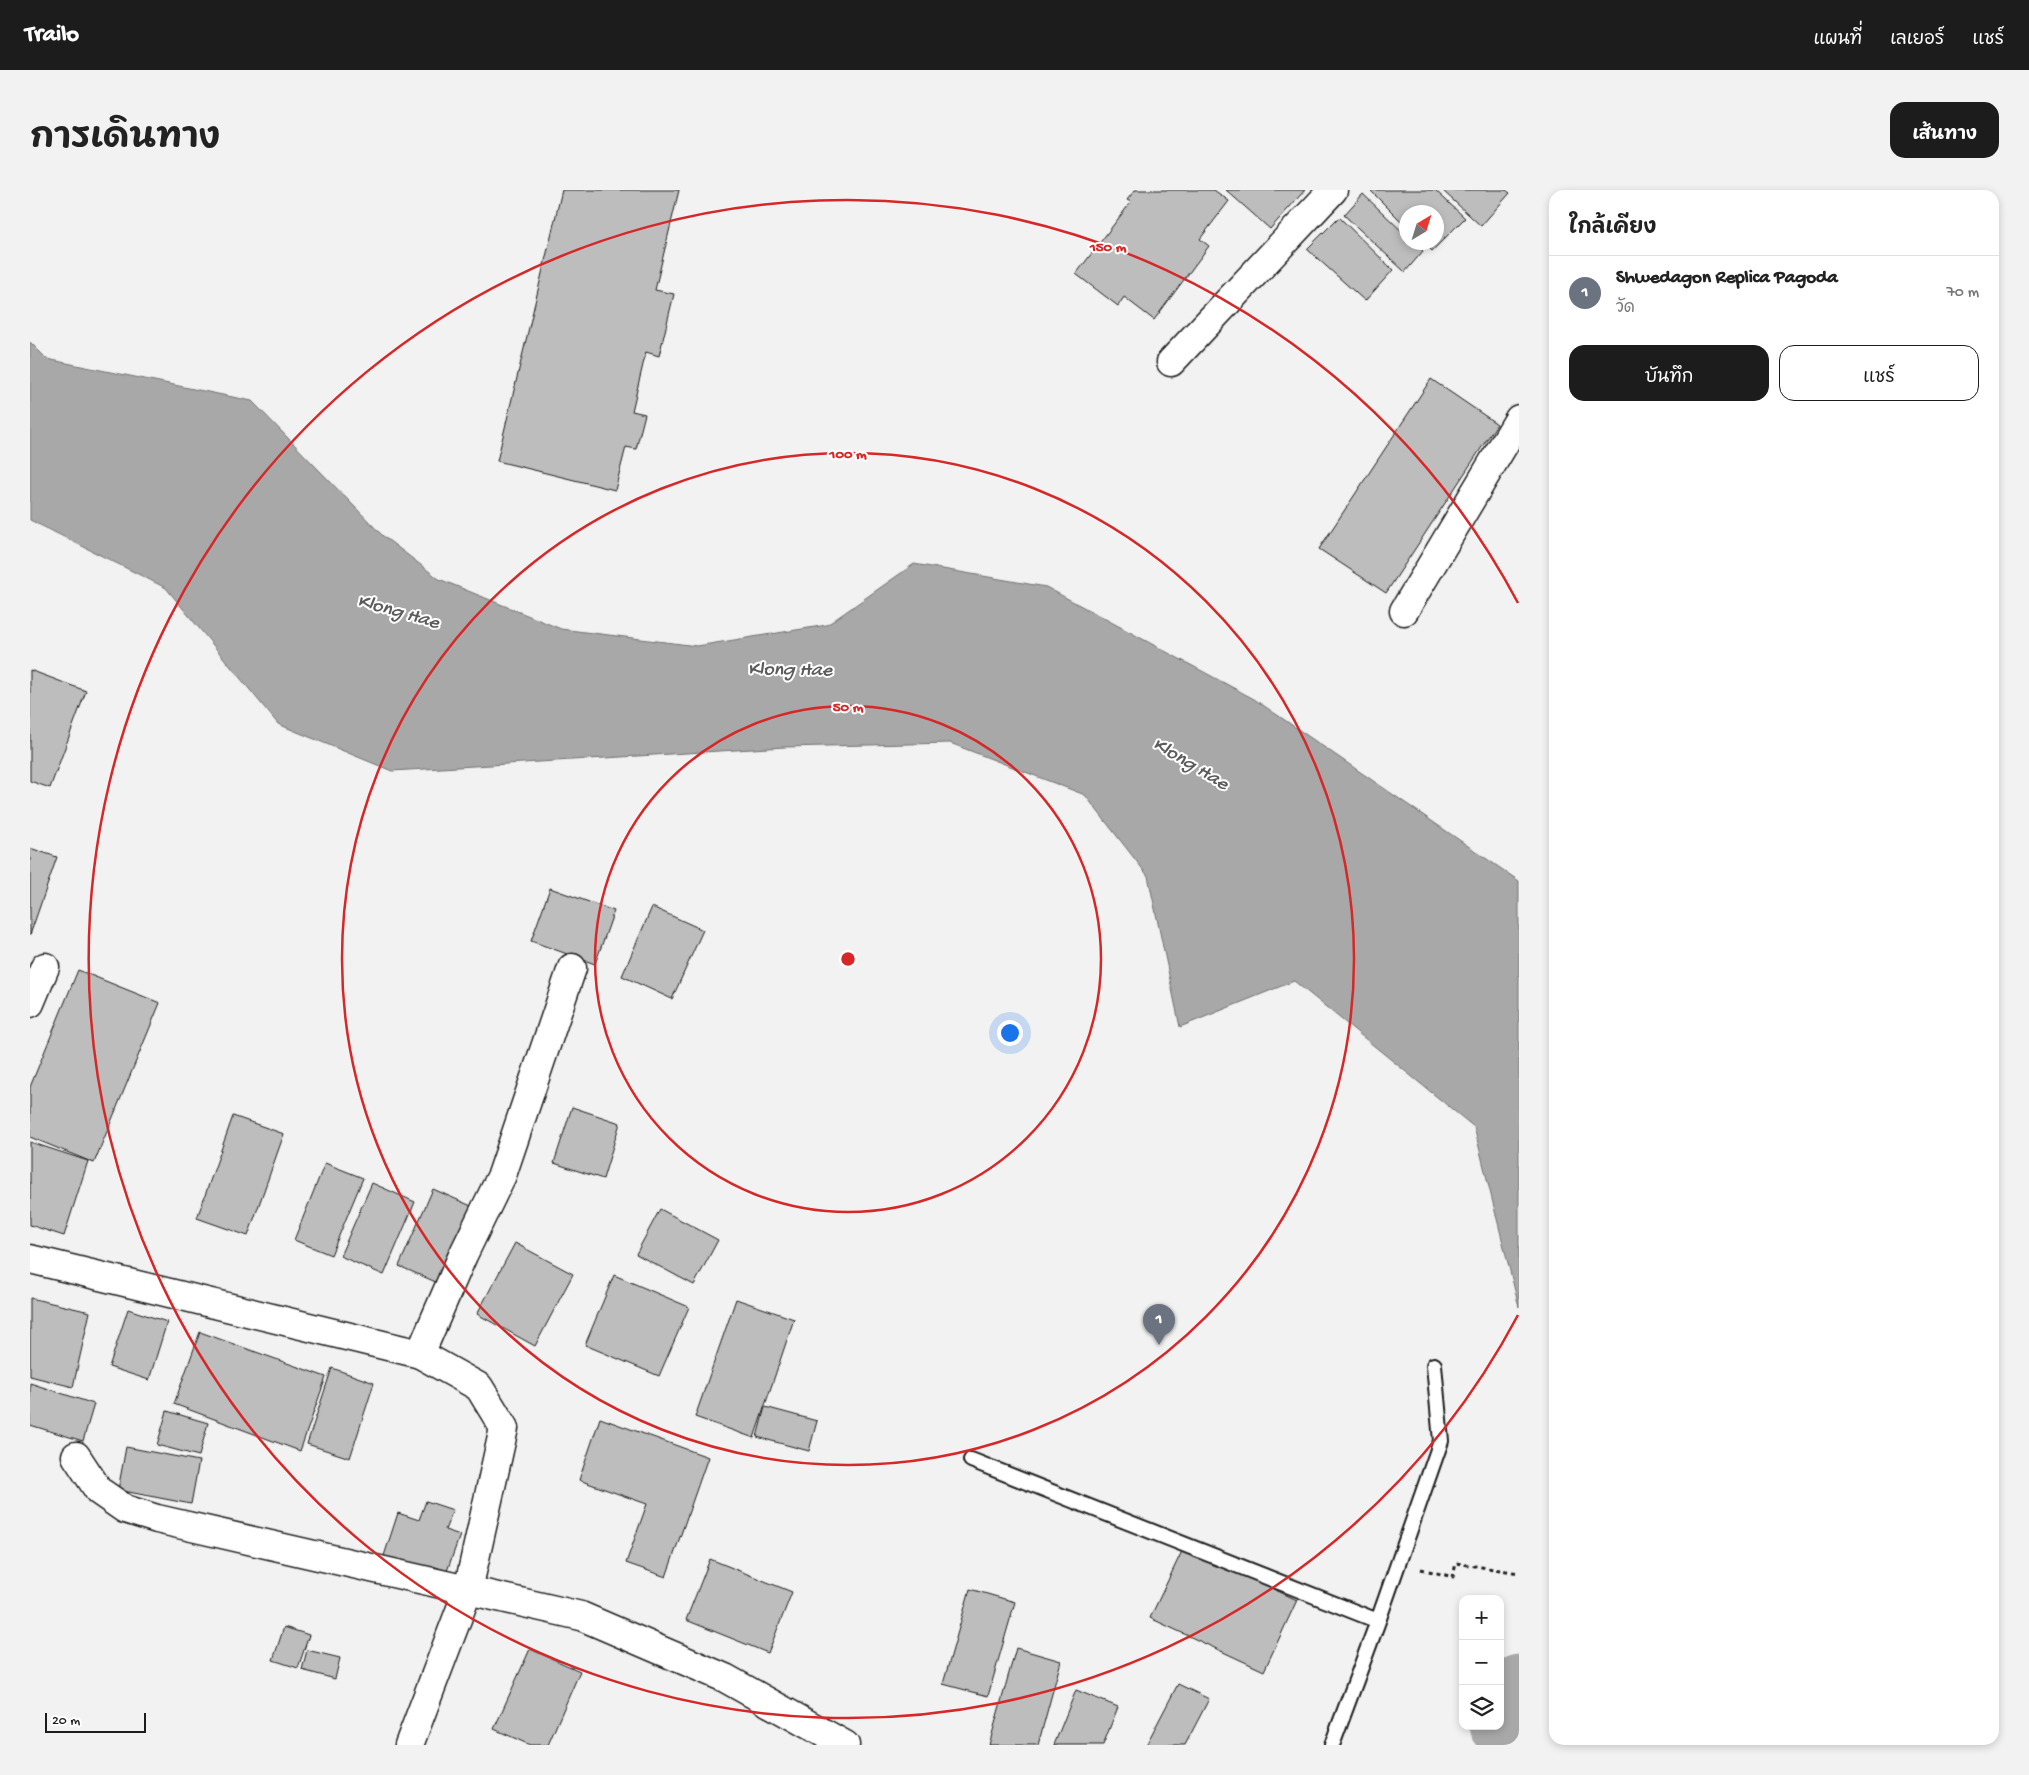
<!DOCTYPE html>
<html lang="th">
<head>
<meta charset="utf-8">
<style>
  body { margin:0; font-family:"Gochi Hand","Playpen Sans Thai",sans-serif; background:#f2f2f2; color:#222 }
  .controls { position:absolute; right:15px; bottom:15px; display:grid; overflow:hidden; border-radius:10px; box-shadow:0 2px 8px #0003 }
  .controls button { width:45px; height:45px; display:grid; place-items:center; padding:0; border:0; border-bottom:1px solid #e0e0e0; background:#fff; color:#222; font:25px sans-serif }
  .compass { position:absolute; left:1369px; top:15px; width:45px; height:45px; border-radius:50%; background:#fff; box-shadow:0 2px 8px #0003; rotate:38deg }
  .scale { position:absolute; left:15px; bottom:12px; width:101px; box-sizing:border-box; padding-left:5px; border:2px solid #1c1c1c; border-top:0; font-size:14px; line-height:18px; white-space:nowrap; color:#1c1c1c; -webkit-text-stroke:4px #fff; paint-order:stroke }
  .you { position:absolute; left:979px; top:842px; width:18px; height:18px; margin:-12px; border:4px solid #fff; border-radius:50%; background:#1a73e8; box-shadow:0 0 0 8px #1a73e833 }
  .badge { display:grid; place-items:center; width:32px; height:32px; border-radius:50%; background:#1c1c1c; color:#fff; font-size:16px; font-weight:700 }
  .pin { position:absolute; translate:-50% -41px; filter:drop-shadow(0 1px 2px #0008) }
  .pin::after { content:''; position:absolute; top:26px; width:18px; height:15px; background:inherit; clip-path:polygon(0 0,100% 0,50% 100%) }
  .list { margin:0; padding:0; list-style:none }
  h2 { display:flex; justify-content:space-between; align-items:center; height:65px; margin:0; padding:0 20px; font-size:21px }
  h2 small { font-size:16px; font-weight:400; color:#767676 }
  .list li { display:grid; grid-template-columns:32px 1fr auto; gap:15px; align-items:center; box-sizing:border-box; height:75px; padding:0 20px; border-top:1px solid #e0e0e0 }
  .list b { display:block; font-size:19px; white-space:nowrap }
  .list p { margin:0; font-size:16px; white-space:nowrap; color:#767676 }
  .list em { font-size:16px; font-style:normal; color:#767676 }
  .actions { display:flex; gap:10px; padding:15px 20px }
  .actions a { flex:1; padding:11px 0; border:1px solid #1c1c1c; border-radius:15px; text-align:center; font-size:18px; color:#1c1c1c }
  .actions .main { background:#1c1c1c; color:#fff }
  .icon { flex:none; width:28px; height:28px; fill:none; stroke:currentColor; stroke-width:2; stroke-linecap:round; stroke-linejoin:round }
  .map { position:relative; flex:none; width:1489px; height:1555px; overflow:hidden; border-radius:15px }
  header { display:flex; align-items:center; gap:30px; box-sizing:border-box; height:70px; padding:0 25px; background:#1c1c1c; color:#fff }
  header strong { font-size:24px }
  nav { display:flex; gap:28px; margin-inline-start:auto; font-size:18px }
  .intro { display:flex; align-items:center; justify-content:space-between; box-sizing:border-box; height:120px; padding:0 30px }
  h1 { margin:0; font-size:35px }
  .button { padding:12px 22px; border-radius:15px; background:#1c1c1c; color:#fff; font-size:18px; font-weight:700 }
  main { display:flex; gap:30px; padding:0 30px }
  aside { flex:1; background:#fff; border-radius:15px; box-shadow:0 2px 8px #0003 }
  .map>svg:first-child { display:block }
  .water { fill:#a8a8a8; stroke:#707070 }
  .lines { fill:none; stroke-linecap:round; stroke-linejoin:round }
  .river { stroke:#a8a8a8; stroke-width:61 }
  .building { fill:#bdbdbd; stroke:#1c1c1c }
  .lane-casing { stroke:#1c1c1c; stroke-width:18 }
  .street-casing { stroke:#1c1c1c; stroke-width:31 }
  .secondary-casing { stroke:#1c1c1c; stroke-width:31 }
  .path { stroke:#1c1c1c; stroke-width:3; stroke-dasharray:4 4; stroke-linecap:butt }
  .lane { stroke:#fff; stroke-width:14 }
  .street { stroke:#fff; stroke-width:28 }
  .secondary { stroke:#fff; stroke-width:28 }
  .ring { fill:none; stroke:#d62828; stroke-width:2.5 }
  .labels { text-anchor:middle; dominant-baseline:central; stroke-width:4; stroke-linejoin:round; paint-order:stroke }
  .water-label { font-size:20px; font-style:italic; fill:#5b5b5b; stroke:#fff }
  .centre { fill:#d62828; stroke:#fff; stroke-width:2.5 }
  .ring-label { font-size:15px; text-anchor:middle; font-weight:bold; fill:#d62828; stroke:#fff; stroke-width:4; stroke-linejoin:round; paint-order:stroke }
</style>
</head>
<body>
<header>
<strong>Trailo</strong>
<nav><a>แผนที่</a><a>เลเยอร์</a><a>แชร์</a></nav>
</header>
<div class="intro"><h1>การเดินทาง</h1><a class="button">เส้นทาง</a></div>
<main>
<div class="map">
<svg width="1489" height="1555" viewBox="0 0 1489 1555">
  <rect width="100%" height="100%" fill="#f2f2f2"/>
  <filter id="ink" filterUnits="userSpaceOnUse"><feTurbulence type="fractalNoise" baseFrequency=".02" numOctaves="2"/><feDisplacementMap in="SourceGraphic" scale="10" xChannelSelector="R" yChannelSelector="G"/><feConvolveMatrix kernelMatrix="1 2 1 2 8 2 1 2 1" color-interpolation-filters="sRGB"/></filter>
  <g filter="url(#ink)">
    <path class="water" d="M0 152 17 169 222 211 353 346 409 389 531 439 667 456 797 435 884 374 1016 397 1224 509 1489 691V1117L1444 937 1264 791 1150 837 1118 686 1055 605 920 553 755 557 362 581 248 534 136 398 0 330Z"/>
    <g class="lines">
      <path class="river" d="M1470 1535 1489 1495"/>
    </g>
    <path class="building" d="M532 0H649L625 100 644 104 629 166 616 162 602 221 615 224 606 259 596 257 585 300 467 271Z
      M1105 0H1184L1199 11 1170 49 1179 56 1124 130 1094 107 1088 116 1046 84 1101 12 1097 10Z
      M1196 0H1275L1240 39Z
      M1340 0H1405L1435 28 1402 61 1393 52H1406V22H1376V36Z
      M1412 0H1476L1480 3 1451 36Z
      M1333 4 1376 45V52H1385L1393 61 1375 82 1314 25Z
      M1309 27 1363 80 1335 111 1277 59Z
      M1401 189 1467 234 1356 403 1289 359Z
      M0 480 56 501 20 598 0 591Z
      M0 658 27 667 0 745Z
      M520 698 584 721 565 774 501 751Z
      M622 717 673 740 642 809 592 786Z
      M48 780 130 813 64 973 0 947V897Z
      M542 917 590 933 573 989 524 973Z
      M203 926 254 944 218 1046 167 1028Z
      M0 952 58 971 34 1046 0 1035Z
      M295 973 333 988 301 1065 264 1050Z
      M342 993 385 1012 354 1085 310 1066Z
      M403 999 448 1019 415 1096 369 1076Z
      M630 1019 688 1050 664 1095 606 1064Z
      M485 1053 543 1084 505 1156 447 1124Z
      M584 1085 659 1117 629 1186 555 1155Z
      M0 1108 60 1122 43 1197 0 1186Z
      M706 1109 764 1129 724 1248 665 1227Z
      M98 1119 137 1132 119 1190 79 1177Z
      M170 1142 296 1187 270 1261 144 1214Z
      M302 1178 344 1193 320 1268 277 1254Z
      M0 1193 64 1214 53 1251 0 1235Z
      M735 1217 787 1231 779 1261 727 1247Z
      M137 1221 178 1233 169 1266 127 1255Z
      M570 1228 678 1267 636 1387 596 1373 617 1314 549 1290Z
      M96 1257 169 1271 161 1314 88 1300Z
      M396 1311 423 1320 415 1340 430 1345 417 1381 403 1376 399 1388 352 1372 368 1323 389 1330Z
      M1154 1357 1267 1410 1234 1481 1120 1428Z
      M680 1369 762 1402 738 1463 656 1430Z
      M940 1399 985 1412 958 1506 913 1494Z
      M254 1437 279 1445 268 1478 243 1470Z
      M986 1458 1031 1471 1008 1555H959Z
      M500 1459 550 1481 518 1555H500L464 1539Z
      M277 1460 310 1468 305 1489 272 1480Z
      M1148 1494 1179 1509 1155 1555H1116Z
      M1046 1500 1088 1517 1073 1555H1024Z"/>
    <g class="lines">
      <g class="lane-casing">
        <path id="lane" d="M941 1270 1348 1431
          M1302 1555 1348 1431 1411 1251 1404 1175"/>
      </g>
      <g class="street-casing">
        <path id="street" d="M1141 172 1303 0
          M1374 421 1489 229
          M0 813 15 777
          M390 1164 433 1065 472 985 542 778
          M46 1266 69 1301 95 1319 127 1329 551 1426 695 1488 815 1555"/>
      </g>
      <g class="secondary-casing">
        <path id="secondary" d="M0 1069 390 1164 449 1197 474 1238 438 1400 379 1555"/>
      </g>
      <path class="path" d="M1391 1379 1423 1387 1426 1373 1489 1383"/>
      <use href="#lane" class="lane"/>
      <use href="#street" class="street"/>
      <use href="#secondary" class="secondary"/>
    </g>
  </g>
  <g class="ring">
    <circle cx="818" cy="769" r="253"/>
    <circle cx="818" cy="769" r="506"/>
    <path d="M1488 1125A759 759 0 1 1 1488 413"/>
  </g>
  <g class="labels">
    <g class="water-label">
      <text transform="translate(368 423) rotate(16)">Klong Hae</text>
      <text transform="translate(760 481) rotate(1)">Klong Hae</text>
      <text transform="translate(1160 575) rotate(31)">Klong Hae</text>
    </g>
  </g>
  <circle cx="818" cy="769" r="8" class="centre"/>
  <g class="ring-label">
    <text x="1078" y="61">150 m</text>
    <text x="818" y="268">100 m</text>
    <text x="818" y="521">50 m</text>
  </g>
</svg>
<div class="controls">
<button>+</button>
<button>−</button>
<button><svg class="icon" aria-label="layers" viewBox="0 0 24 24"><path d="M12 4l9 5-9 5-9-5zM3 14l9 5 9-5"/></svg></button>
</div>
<svg class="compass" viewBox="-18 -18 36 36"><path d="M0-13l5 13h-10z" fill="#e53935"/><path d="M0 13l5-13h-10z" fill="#767676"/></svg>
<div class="scale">20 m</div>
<div class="you"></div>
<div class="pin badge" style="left:1129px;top:1155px;background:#6b7280">1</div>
</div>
<aside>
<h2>ใกล้เคียง<small></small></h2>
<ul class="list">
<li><span class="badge" style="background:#6b7280">1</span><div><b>Shwedagon Replica Pagoda</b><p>วัด</p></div><em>70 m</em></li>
</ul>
<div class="actions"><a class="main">บันทึก</a><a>แชร์</a></div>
</aside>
</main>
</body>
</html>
